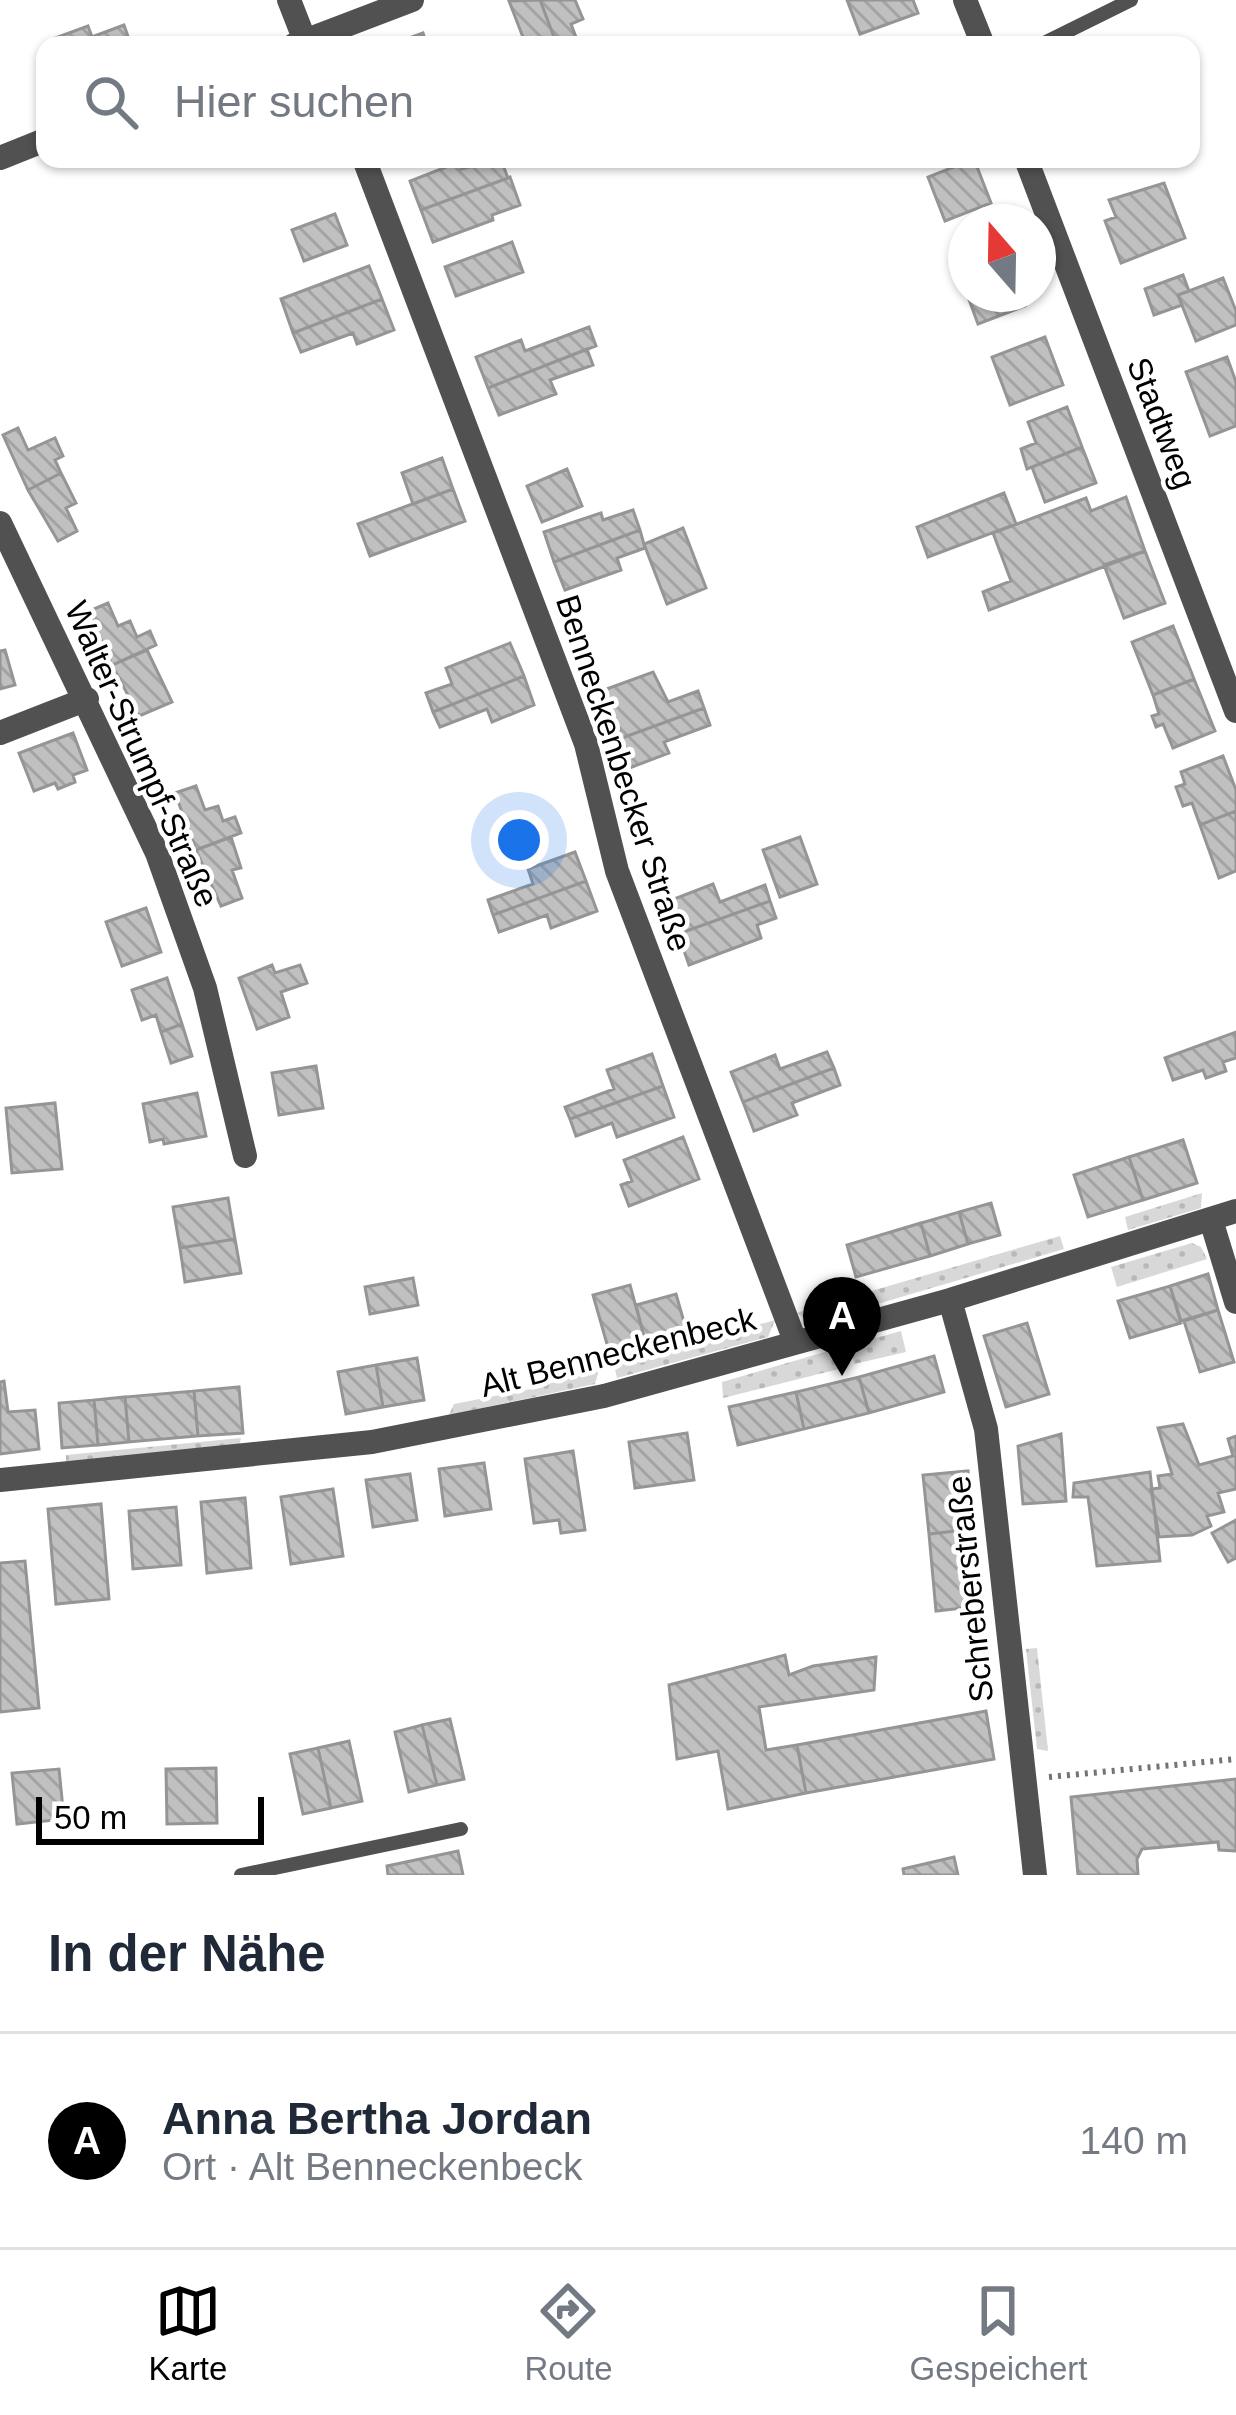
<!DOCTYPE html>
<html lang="de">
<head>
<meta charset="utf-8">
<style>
  body { margin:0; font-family:Helvetica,sans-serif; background:#f2f2f3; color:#1f2937 }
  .compass { position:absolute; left:948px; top:204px; width:108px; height:108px; border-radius:50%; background:#fff; box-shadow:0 3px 9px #0004; rotate:340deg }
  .scale { position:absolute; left:36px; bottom:30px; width:228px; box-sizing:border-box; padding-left:12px; border:6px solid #000; border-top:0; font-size:33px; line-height:42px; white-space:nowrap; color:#000; -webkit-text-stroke:9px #fff; paint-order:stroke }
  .you { position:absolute; left:519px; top:840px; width:42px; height:42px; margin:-30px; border:9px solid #fff; border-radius:50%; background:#1a73e8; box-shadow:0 0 0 18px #1a73e833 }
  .badge { display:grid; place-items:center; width:78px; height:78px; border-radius:50%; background:#000; color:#fff; font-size:39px; font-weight:700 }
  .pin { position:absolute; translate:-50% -99px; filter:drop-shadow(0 3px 6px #0008) }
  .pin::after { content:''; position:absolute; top:63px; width:42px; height:36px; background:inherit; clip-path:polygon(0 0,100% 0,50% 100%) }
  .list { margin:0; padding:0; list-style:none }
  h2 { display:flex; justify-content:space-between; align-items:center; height:156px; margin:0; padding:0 48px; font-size:51px }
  h2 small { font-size:39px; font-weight:400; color:#747a83 }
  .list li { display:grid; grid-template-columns:78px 1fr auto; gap:36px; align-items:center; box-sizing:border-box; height:216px; padding:0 48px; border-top:3px solid #e0e1e3 }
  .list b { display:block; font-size:45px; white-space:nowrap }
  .list p { margin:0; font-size:39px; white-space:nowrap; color:#747a83 }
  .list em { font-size:39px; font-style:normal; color:#747a83 }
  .icon { flex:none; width:66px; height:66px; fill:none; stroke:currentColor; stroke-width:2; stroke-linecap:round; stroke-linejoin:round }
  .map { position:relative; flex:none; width:1236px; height:1875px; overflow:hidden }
  .search { position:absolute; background:#fff; box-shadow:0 3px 9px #0004; left:36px; right:36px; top:36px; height:132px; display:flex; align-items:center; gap:30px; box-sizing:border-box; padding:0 42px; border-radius:24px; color:#747a83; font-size:45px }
  .sheet { height:372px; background:#fff }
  nav { display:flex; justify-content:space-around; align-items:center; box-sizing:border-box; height:168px; border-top:3px solid #e0e1e3; background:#fff; font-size:33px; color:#747a83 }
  nav a { display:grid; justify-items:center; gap:6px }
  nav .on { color:#000 }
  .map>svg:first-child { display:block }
  .grass { fill:url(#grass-dots) }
  .building { fill:url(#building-back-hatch); stroke:#959595; stroke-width:3 }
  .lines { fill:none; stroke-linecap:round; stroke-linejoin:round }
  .path { stroke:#737373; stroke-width:6; stroke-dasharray:3 6; stroke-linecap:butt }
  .service { stroke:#515151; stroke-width:14 }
  .minor { stroke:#515151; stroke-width:24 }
  .labels { text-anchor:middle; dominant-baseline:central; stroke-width:9; stroke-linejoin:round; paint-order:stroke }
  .street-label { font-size:33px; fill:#000; stroke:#fff }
</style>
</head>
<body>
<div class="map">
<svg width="1236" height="1875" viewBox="0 0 1236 1875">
  <defs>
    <pattern id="grass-dots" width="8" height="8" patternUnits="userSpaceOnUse" patternTransform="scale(3)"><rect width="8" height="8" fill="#d8d8d8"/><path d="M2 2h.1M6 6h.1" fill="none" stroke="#b8b8b8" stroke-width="1.8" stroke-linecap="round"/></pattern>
    <pattern id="building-back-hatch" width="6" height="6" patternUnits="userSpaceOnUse" patternTransform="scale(3)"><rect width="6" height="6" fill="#c0c0c0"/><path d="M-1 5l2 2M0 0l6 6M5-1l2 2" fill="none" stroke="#a3a3a3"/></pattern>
  </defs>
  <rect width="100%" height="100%" fill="#fff"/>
  <path class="grass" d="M1202 1193 1201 1208 1128 1230 1125 1217Z
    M1060 1236 1064 1249 813 1323 796 1313Z
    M1192 1243 1201 1247 1207 1259 1117 1287 1111 1267Z
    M775 1320 768 1337 617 1378 614 1365Z
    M901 1331 906 1352 854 1364 851 1345Z
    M832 1350 839 1369 723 1398 722 1382Z
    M600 1367 595 1384 449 1415 454 1404 536 1388Z
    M241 1438 239 1446 66 1462V1455Z
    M1037 1648 1048 1751 1037 1749 1026 1649Z"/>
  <path class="building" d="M540 0H575L583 19 571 24 579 45H557Z
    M540 0 557 45H526L509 1Z
    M847 0H913L918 13 860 34Z
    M124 25 131 45H95L92 37Z
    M88 26 95 45H58L55 38Z
    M423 33 427 45H390Z
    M974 159 991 203 945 221 928 177Z
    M501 160 508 178 421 210 410 181 459 162 461 169Z
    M510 177 520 205 492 215 493 220 433 242 421 210Z
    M1164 183 1185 238 1121 263 1105 221 1116 217 1109 200Z
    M335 214 347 245 304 261 292 230Z
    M512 242 523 272 456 296 445 267Z
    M369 266 382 299 293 333 281 299Z
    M1183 275 1189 291 1178 295 1182 305 1154 315 1145 289Z
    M1223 278 1236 311V325L1196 341 1178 295Z
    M967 294H1020L1025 306 978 324Z
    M382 299 394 330 357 344 353 333 301 352 293 333Z
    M589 327 596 346 488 388 476 357 521 340 525 351Z
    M1045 337 1063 385 1010 405 992 357Z
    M587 349 593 365 550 380 556 394 499 415 488 388Z
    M1227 357 1236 382V426L1210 436 1186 372Z
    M1067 407 1082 447 1027 469 1021 449 1036 443 1028 422Z
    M18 428 28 450 55 438 63 456 55 460 61 473 28 490 3 435Z
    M1082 447 1096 483 1045 502 1032 467Z
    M442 458 453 489 413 504 402 473Z
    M567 469 582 506 542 522 527 486Z
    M61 473 76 503 66 508 77 531 58 541 28 490Z
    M453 489 465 521 370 556 358 524Z
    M1004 493 1016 524 928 557 917 527Z
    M1126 497 1145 551 989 610 983 592 1011 581 993 533 1086 498 1091 511Z
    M633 510 640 530 554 562 544 532 601 513 603 520Z
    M683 528 706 588 667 604 644 544Z
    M640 530 645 548 617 558 621 570 565 590 554 562Z
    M1145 551 1165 603 1124 618 1104 565Z
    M108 603 118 626 130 621 137 637 150 631 156 645 112 665 89 611Z
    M1173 626 1194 679 1153 695 1132 642Z
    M510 643 524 676 433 712 426 693 452 684 446 668Z
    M5 650 15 685 0 689V651Z
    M147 650 172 702 139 716 112 665Z
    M653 672 668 702 698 691 704 708 622 738 604 690Z
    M524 676 534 705 492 722 487 709 440 727 433 712Z
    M1194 679 1215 731 1173 748 1163 724 1156 727 1152 716 1159 714 1153 695Z
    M704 708 710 725 664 742 669 753 632 767 622 738Z
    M73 733 87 770 73 775 75 782 58 789 55 783 34 791 19 753Z
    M1223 756 1236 790V811L1200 825 1192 803 1183 806 1176 787 1185 784 1181 772Z
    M196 786 205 810 218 806 223 821 235 817 241 833 196 850 175 793Z
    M1236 811V871L1219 878 1200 825Z
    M231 837 241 868 232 870 242 898 221 906 196 850Z
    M800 837 817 884 780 897 763 850Z
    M575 852 586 881 493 915 488 900 533 884 528 869Z
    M586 881 597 911 551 928 547 915 499 932 493 915Z
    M713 884 720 902 765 885 770 901 678 934 666 902Z
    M770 901 776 918 757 925 761 938 689 965 678 934Z
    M146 908 161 952 122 966 106 922Z
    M272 965 275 973 300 965 307 983 281 992 289 1017 257 1029 239 978Z
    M167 978 182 1024 161 1032 156 1015 142 1020 132 990Z
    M182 1024 192 1056 171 1063 161 1032Z
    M1236 1032V1058L1223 1062 1226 1071 1206 1078 1203 1070 1173 1080 1165 1058Z
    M827 1052 834 1068 743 1102 731 1072 775 1055 780 1069Z
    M652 1054 663 1086 570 1119 565 1107 614 1089 607 1070Z
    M316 1066 323 1108 279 1115 272 1073Z
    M834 1068 840 1085 792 1103 797 1115 754 1131 743 1102Z
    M663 1086 674 1117 617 1137 612 1123 576 1136 570 1119Z
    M197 1093 206 1136 164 1144 163 1139 150 1142 143 1104Z
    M55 1103 62 1169 12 1173 6 1108Z
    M683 1137 699 1179 629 1206 621 1185 632 1181 624 1160Z
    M1183 1140 1197 1183 1143 1200 1129 1157Z
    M1129 1157 1143 1200 1088 1217 1074 1175Z
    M228 1198 235 1239 180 1248 173 1207Z
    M991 1203 1000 1235 968 1244 959 1212Z
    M959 1212 968 1244 930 1256 921 1223Z
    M921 1223 930 1256 856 1277 847 1245Z
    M235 1239 241 1273 185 1282 180 1248Z
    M1208 1274 1218 1310 1181 1321 1170 1286Z
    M413 1278 418 1305 370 1314 365 1287Z
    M630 1285 645 1340 609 1351 593 1295Z
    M1170 1286 1181 1323 1130 1338 1118 1301Z
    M676 1294 686 1329 645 1340 636 1305Z
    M1218 1310 1234 1362 1200 1372 1184 1321Z
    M1027 1323 1049 1394 1006 1407 984 1336Z
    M934 1356 944 1392 869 1413 859 1377Z
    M417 1358 424 1400 383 1407 376 1365Z
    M376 1365 383 1407 346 1414 338 1372Z
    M859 1377 869 1413 804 1429 796 1392Z
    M4 1381 8 1412 35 1410 39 1449 0 1454V1382Z
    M239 1387 243 1433 198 1436 194 1391Z
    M194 1391 198 1436 129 1442 125 1397Z
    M796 1392 804 1429 738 1445 729 1407Z
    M125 1397 129 1442 98 1445 94 1400Z
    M94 1400 98 1445 62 1448 59 1403Z
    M1183 1424 1199 1465 1233 1456 1228 1439 1236 1436V1489L1218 1493 1224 1512 1207 1516 1211 1526 1192 1535 1159 1537 1151 1489 1160 1488 1158 1476 1172 1474 1158 1428Z
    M687 1433 694 1480 635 1488 629 1442Z
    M1061 1434 1066 1501 1023 1504 1018 1446Z
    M573 1451 585 1530 561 1533 559 1520 534 1523 525 1459Z
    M484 1463 491 1509 445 1516 439 1469Z
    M968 1471 973 1529 929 1534 923 1475Z
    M1150 1472 1160 1561 1097 1566 1088 1497H1073L1074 1483Z
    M410 1474 417 1520 373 1527 366 1480Z
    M333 1489 343 1556 291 1564 281 1497Z
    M245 1498 251 1568 207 1573 201 1502Z
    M101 1504 109 1599 56 1604 48 1509Z
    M176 1507 181 1565 133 1569 129 1511Z
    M1236 1520V1558L1228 1562 1212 1533Z
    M973 1529 981 1606 936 1611 929 1534Z
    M25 1561 39 1708 0 1712V1563Z
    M785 1655 789 1675 813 1666 876 1657 874 1690 759 1707 766 1750 797 1745 806 1793 728 1809 718 1751 677 1759 669 1685Z
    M986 1711 994 1759 806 1793 797 1745Z
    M450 1719 464 1779 437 1785 422 1725Z
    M422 1725 437 1785 409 1792 395 1732Z
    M349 1741 362 1801 331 1808 318 1748Z
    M318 1748 331 1808 303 1814 290 1754Z
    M216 1768 217 1823 167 1824 166 1769Z
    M59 1769 64 1819 17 1824 12 1773Z
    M1236 1779V1851L1219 1850 1218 1842 1142 1849 1137 1859 1138 1875H1078L1071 1797Z
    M458 1851 463 1875H388L387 1866Z
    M954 1857 958 1875H904L903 1869Z"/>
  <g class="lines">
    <path class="path" d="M1049 1777 1236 1759"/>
    <path class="service" d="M1040 45 1131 0
      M241 1875 461 1829"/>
    <path class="minor" d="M289 0 305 41
      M965 0 983 45
      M294 45 412 0
      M0 158 45 140
      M364 159 586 744 617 871 795 1341
      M1026 159 1236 711
      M0 523 157 853 205 988 245 1156
      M0 733 87 699
      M1211 1220 1236 1302
      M950 1300 986 1429 1035 1875
      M0 1480 372 1442 604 1396 950 1300 1236 1211"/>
  </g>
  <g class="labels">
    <g class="street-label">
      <text transform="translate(1162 423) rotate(69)">Stadtweg</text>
      <text transform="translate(142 754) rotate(66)">Walter-Strumpf-Straße</text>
      <text transform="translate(624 773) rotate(72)">Benneckenbecker Straße</text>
      <text transform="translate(618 1352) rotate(-14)">Alt Benneckenbeck</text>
      <text transform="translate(970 1589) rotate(-96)">Schreberstraße</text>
    </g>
  </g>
</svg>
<svg class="compass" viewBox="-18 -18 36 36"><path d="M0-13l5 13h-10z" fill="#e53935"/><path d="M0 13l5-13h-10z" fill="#747a83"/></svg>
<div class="scale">50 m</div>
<div class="you"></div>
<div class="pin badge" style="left:842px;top:1376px">A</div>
<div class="search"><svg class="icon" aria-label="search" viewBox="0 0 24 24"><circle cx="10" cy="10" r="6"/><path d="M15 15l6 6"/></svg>Hier suchen</div>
</div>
<section class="sheet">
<h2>In der Nähe<small></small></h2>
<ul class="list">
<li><span class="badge">A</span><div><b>Anna Bertha Jordan</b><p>Ort · Alt Benneckenbeck</p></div><em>140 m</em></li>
</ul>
</section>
<nav>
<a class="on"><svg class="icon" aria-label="map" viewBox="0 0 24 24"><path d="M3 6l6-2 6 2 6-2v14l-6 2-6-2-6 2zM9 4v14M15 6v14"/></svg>Karte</a>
<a><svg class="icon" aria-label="directions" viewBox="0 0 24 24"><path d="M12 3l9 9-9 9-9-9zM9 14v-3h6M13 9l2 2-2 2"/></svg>Route</a>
<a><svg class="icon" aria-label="saved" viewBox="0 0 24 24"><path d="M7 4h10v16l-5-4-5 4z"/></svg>Gespeichert</a>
</nav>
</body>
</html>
